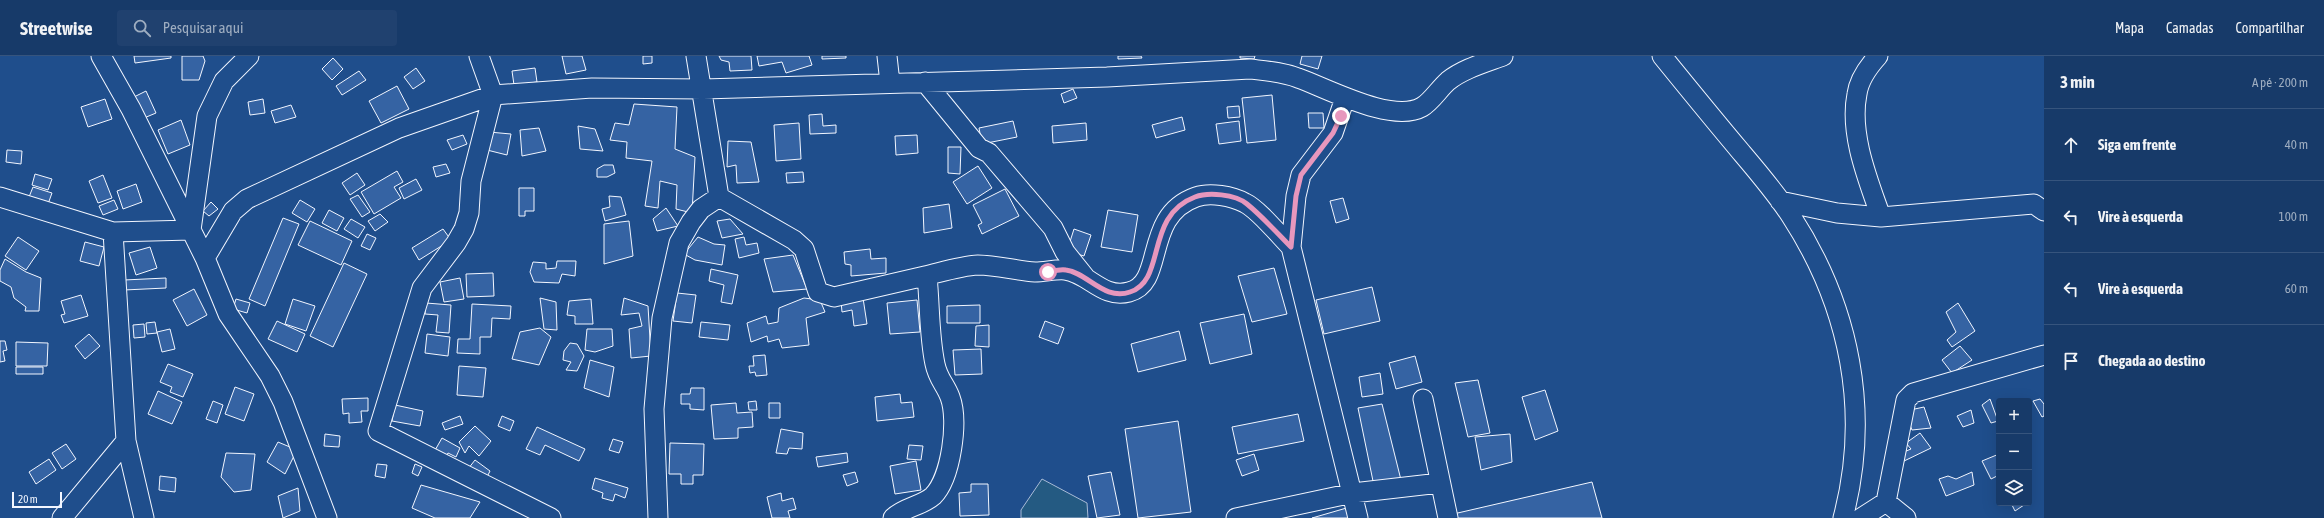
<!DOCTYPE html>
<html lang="pt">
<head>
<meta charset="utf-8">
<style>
  body { margin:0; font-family:"Asap Condensed",sans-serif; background:#20416f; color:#f1f3f6 }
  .controls { position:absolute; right:12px; bottom:12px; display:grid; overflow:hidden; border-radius:4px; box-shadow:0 4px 16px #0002 }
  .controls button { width:36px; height:36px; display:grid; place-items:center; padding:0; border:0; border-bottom:1px solid #36547d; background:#173a69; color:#f1f3f6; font:20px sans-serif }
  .scale { position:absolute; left:12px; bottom:10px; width:50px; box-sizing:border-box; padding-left:4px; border:2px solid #f2f6ff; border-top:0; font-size:11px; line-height:14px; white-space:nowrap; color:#f2f6ff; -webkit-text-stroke:3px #1f4e8c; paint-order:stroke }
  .stop { position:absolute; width:12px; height:12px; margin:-9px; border:3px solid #e797bd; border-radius:50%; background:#fff }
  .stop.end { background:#e797bd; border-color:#fff; box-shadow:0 1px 4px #0008 }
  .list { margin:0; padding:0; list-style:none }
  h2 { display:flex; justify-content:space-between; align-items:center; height:52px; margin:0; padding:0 16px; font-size:17px }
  h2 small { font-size:13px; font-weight:400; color:#9eadc0 }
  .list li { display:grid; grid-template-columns:26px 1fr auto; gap:12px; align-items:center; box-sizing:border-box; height:72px; padding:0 16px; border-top:1px solid #36547d }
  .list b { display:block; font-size:15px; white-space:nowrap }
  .list em { font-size:13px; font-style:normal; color:#9eadc0 }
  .icon { flex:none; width:22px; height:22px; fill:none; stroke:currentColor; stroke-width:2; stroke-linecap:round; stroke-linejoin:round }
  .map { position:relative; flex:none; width:2044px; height:462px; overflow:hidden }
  header { display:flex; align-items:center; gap:24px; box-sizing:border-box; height:56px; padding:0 20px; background:#173a69; border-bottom:1px solid #36547d }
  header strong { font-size:19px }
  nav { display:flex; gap:22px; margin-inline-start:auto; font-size:14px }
  .search { width:280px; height:36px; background:#20416f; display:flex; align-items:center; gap:10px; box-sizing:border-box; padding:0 14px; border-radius:4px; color:#9eadc0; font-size:15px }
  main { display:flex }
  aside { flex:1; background:#173a69 }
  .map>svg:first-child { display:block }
  .green { fill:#245a82; stroke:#a8bbd7 }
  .building { fill:#3563a3; stroke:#f2f6ff }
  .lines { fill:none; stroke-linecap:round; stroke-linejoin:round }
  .minor-casing { stroke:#f2f6ff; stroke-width:21 }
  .minor { stroke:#1f4e8c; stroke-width:19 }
  .route { stroke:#e797bd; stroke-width:5 }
</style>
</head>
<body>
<header>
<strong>Streetwise</strong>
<div class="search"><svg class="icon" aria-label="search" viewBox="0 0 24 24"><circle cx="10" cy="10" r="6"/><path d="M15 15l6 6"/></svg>Pesquisar aqui</div>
<nav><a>Mapa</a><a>Camadas</a><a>Compartilhar</a></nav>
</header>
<main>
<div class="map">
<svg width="2044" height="462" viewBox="0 0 2044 462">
  <rect width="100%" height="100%" fill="#1f4e8c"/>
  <path class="green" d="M1042 423 1087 447 1088 462H1021V454Z"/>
  <path class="building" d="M134 0H171V2L135 7Z
    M182 0H203L205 5 199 24H182Z
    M562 0H582L586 14 566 18Z
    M643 0H652V7L643 8Z
    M719 0H751L752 14 730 15 729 6 721 4Z
    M757 0H809L812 9 786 17 782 6 759 10Z
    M822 0H846V2L822 3Z
    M1118 0H1141L1142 2 1118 3Z
    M1240 0H1255L1254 3 1240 2Z
    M1302 0H1322L1318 13 1300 8Z
    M333 2 343 13 332 24 322 13Z
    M416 12 425 25 413 33 404 21Z
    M535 12 537 26 514 29 512 15Z
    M359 15 366 24 342 39 336 30Z
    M397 30 409 53 381 67 369 45Z
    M1073 33 1077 42 1064 47 1061 38Z
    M146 35 156 57 144 62 134 41Z
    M1272 39 1276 84 1247 87 1242 42Z
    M105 43 112 63 88 71 81 51Z
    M263 43 265 57 250 59 248 46Z
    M634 48 677 51 675 93 695 101 692 157 676 153 677 129 660 125 658 152 645 150 652 105 626 102 627 86 610 84 615 67 629 69Z
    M291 49 296 61 275 67 271 55Z
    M1239 50 1240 61 1228 62 1227 51Z
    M1308 57H1323L1324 72H1309Z
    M822 58 823 70 836 69V77L810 78 809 59Z
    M1182 61 1185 74 1156 82 1152 69Z
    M181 64 190 89 168 98 158 74Z
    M1013 65 1017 81 982 88 979 72Z
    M1239 65 1241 85 1219 88 1216 68Z
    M799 67 801 103 776 105 774 69Z
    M1086 67 1087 84 1053 87 1052 70Z
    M578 70 595 73 603 95 580 93Z
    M539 72 546 95 522 100 520 74Z
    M489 76 511 78 507 99 487 94Z
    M463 79 467 88 452 94 447 84Z
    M917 79 918 97 896 99 895 80Z
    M728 85 751 86 759 126 737 127 736 109 727 111Z
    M948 91H961L960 118 948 117Z
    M7 94 22 95 21 108 6 106Z
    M446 108 450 117 436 121 433 111Z
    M604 109H613L615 117 607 121H597V113Z
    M978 110 992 132 967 148 953 126Z
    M397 115 403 126 394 131 401 142 374 158 361 136Z
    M803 116 804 126 787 127 786 117Z
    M357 117 365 129 350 139 342 127Z
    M35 118 52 123 48 134 32 129Z
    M103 119 112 142 98 147 89 125Z
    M416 123 422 134 404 143 399 132Z
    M136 128 142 146 123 153 117 135Z
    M33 131 52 137 48 148 29 141Z
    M519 132H534V155H525V160H519Z
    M1005 133 1019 160 982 178 978 169 982 167 973 149Z
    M358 139 370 156 362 161 350 143Z
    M609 140 621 141 626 159 605 165 602 153 610 151Z
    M1343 142 1349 163 1336 167 1330 145Z
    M114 144 118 153 103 159 99 150Z
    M300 144 315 153 307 166 292 157Z
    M211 146 218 153 209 160 203 155Z
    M949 148 952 172 924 177 923 152Z
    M666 152 678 170 657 175 653 163Z
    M329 154 344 162 337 175 322 167Z
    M1108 154 1138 159 1132 196 1101 191Z
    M380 158 388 166 375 175 368 165Z
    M283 162 299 168 265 250 249 243Z
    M351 163 365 171 358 182 344 173Z
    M730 163 743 178 722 182 717 165Z
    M310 165 352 185 341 209 298 189Z
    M629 165 633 200 604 208V168Z
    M443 173 451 184 419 204 412 192Z
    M1074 173 1091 179 1084 200 1067 195Z
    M367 178 376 182 370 194 361 190Z
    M18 181 39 195 26 214 5 200Z
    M698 181 714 188 725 189 722 209 695 204 684 198Z
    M744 181 746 189 757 187 759 197 739 202 735 183Z
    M85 186 104 191 99 210 80 205Z
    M150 191 157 212 136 219 129 197Z
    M870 193 871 203 886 202V217L851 220V209L845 208 844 196Z
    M793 199 807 233 773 236 764 203Z
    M5 203 26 216 41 222 39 255H25L26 251 14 242 11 231 0 225V214Z
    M557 205H576L575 220 562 218 559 227 534 226 530 216 533 206 546 207V213L556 212Z
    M344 207 367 218 333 291 310 280Z
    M1274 212 1287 258 1252 266 1238 220Z
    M711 213 738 219 732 248 721 246 724 229 709 225Z
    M493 217 494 240 467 241 466 218Z
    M166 222V232L124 234V224Z
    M460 222 464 243 444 246 440 226Z
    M1372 231 1380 265 1324 278 1316 244Z
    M194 233 207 259 187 270 173 244Z
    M677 237 696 239 692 267 673 265Z
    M81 239 88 260 64 267 61 259 65 258 61 245Z
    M540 242 556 246 557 274 544 273Z
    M624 242 648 250 651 300 631 302 629 273 642 270 639 257 621 259Z
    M804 242 820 244 825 256 806 262 809 289 782 292 779 283 768 286 767 280 751 286 747 267 766 260 768 268 778 266 779 252Z
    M863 242 867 268 854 270 852 254 842 256 841 245Z
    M236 243 250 247 247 257 233 253Z
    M293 243 315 250 306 275 285 268Z
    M591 243 593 268H575V260L567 259 569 245Z
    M917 244 920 276 890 278 887 247Z
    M426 247 451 249 449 277 436 276 438 259 425 258Z
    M1958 247 1975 275 1952 291 1947 284 1956 276 1946 256Z
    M472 248 511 250 510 263 492 262 491 281H480V298L457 297 458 283H470Z
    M980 249V267H947V250Z
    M1244 258 1252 298 1210 308 1200 267Z
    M277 265 305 278 297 296 268 283Z
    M1045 265 1064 272 1058 288 1039 281Z
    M155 266 157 277 147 278 146 267Z
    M701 266 730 269 728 284 699 281Z
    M144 268 145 281 134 282 133 269Z
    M989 269V291L975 290 976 270Z
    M540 272 551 281 539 309 512 303 520 276Z
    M170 273 175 293 162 296 157 276Z
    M587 273H612L613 290 595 296 585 294Z
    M1179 275 1186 304 1138 316 1131 288Z
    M89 278 100 290 85 303 75 290Z
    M427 278 450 281 448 300 425 297Z
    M0 285H5L7 294 3 295 5 305 0 306Z
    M16 286 48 287 47 310H16Z
    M570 287 577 288 584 300 577 315 566 314 571 306 563 304 564 295Z
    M1960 290 1972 304 1952 317 1942 304Z
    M981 293 982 318 955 319 953 294Z
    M765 299 767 319 756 320 755 316 750 317 749 310H754L753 300Z
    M1415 300 1422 326 1396 333 1389 307Z
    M590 304 614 311 609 341 584 332Z
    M168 308 193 318 183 341 170 336 172 331 160 326Z
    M459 310 486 312 483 341 457 339Z
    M16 311H43V318H16Z
    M1380 317 1383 338 1362 341 1359 321Z
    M1478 324 1490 377 1468 381 1455 327Z
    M235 331 254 338 244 365 225 358Z
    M691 332H704V354L690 353V348H681V338H690Z
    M1545 334 1558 375 1535 384 1522 341Z
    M158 335 182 346 172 368 148 358Z
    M900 338 901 347 912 346 914 361 877 365 875 341Z
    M368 342V355H361L362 366 349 367V357L343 358 342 343Z
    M1990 343 1998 365 1991 367 1982 349Z
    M2040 343 2044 348V360L2042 361 2033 345Z
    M213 345 223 349 217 367 206 363Z
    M756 345 757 354H749L748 346Z
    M736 347 737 357 752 356 753 371 738 372V382L714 383 711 349Z
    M769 347H780V362H769Z
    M1382 348 1401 424 1374 430 1358 352Z
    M395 349 423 355 420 370 392 365Z
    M1924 351 1931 372 1912 374 1908 364 1910 354Z
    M1971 354 1974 367 1963 371 1957 360Z
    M1298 358 1304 385 1238 398 1232 371Z
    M460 360 463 368 445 374 442 367Z
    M502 360 514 365 510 375 498 370Z
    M1178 365 1191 456 1138 462 1125 373Z
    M475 370 491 385 479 400 469 390 465 397 459 386Z
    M537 371 585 393 579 405 545 389 540 399 526 393Z
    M781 373 803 377 802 393 789 392 787 398 776 397Z
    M1920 377 1931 392 1902 406 1899 398 1911 393 1906 387Z
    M325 378 340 380 339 391 324 390Z
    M1510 378 1512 406 1481 414 1475 381Z
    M442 382 460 392 456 401 448 397 445 402 434 396Z
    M613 383 623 386 619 397 609 394Z
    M278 386 297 394 285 418 267 406Z
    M670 387 704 388 703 419H693V428H681V418H669Z
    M66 388 76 403 62 413 52 397Z
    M909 389 923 390 921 404 907 403Z
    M226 397 255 398 251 434 234 436 221 421Z
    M847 397 848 406 818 411 816 401Z
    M1254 398 1259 414 1242 420 1236 404Z
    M1999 398V411L1997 412 1999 419 1991 423 1982 405Z
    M49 403 56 414 36 428 29 416Z
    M475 404 490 415 485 425 468 413Z
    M916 405 921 434 895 438 890 410Z
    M377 408 387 409 385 422 375 420Z
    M415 408 422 411 418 420 412 417Z
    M855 416 858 426 847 430 843 419Z
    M1111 416 1120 459 1097 462 1088 420Z
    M1972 416 1974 429 1946 440 1939 423 1948 420 1956 423Z
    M160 420 176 422 175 436 159 434Z
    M595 422 628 432 625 442 615 438 613 445 602 442 603 437 592 433Z
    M1592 426 1602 462H1450L1449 459Z
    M971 428H988L989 459 960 460 959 437 971 436Z
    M421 429 480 446 470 462H435L412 452Z
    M298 432 300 455 283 462 278 440Z
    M781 437 782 445 793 442 796 453 788 455 790 462H772L767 441Z
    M2011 447H2027L2015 455Z
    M1350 451 1353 462H1312Z"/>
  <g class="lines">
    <g class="minor-casing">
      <path id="minor" d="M101 0 131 53 205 202 228 258 270 320 283 346 327 462
        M479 0 493 39 471 125 469 157 464 173 456 187 422 232 378 375 551 462
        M696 0 719 141
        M887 0 890 27
        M1662 0C1688 32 1714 64 1741 96 1758 116 1776 137 1791 160 1850 251 1871 356 1843 462
        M1878 0C1868 11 1859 23 1857 38 1849 78 1868 124 1881 161
        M925 26 979 92 989 97 1053 172 1065 196 1085 221
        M1345 42 1333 77 1301 119 1296 140 1291 191 1358 462
        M0 141 113 176 191 174
        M719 141 794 184 804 193 818 236 834 241C864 234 895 227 925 220 942 216 960 210 978 209 997 209 1017 215 1035 216 1045 216 1056 213 1065 214 1089 217 1102 243 1129 236 1166 227 1142 160 1196 141 1210 136 1232 140 1245 147 1258 153 1280 180 1291 191
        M1780 145 1837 157 1881 161 2034 148 2044 155
        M191 174 207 60 224 25 249 0
        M113 176 126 385 144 462
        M205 202 233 155 247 143 399 72 493 39 592 32 703 33 1107 21 1250 13C1267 15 1283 16 1298 22 1327 32 1392 68 1422 51 1431 46 1439 33 1448 25 1463 13 1484 7 1503 0
        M1423 343 1448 462
        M1886 446 1906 462
        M62 462 126 385
        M658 462 654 353 662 262 679 187 691 166 701 153 719 141
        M893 462C904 451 922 450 933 440 951 422 959 365 950 341 945 328 938 323 935 308 929 280 930 249 927 220
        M1236 462 1353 437 1440 427
        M1861 462 1886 446 1906 344 1913 337 2044 299"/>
    </g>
    <use href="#minor" class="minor"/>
  </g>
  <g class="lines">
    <path class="route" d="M1048 216C1053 215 1060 213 1066 214 1088 217 1104 245 1130 236 1167 224 1144 160 1195 141 1208 136 1235 138 1247 148 1263 161 1277 177 1291 191L1296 140 1301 119 1333 77 1341 60"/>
  </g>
</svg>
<div class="controls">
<button>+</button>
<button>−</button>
<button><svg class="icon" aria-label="layers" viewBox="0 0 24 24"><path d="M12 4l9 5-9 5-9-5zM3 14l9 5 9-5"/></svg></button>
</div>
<div class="scale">20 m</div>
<div class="stop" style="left:1048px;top:216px"></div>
<div class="stop end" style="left:1341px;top:60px"></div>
</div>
<aside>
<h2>3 min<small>A pé · 200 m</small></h2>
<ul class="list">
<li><svg class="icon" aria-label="ahead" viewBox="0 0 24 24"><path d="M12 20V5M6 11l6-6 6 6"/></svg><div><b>Siga em frente</b></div><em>40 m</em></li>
<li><svg class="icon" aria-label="left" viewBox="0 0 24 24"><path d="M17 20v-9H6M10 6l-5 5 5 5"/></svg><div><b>Vire à esquerda</b></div><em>100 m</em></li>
<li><svg class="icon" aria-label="left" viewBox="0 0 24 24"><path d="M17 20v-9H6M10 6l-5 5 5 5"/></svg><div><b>Vire à esquerda</b></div><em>60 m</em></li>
<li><svg class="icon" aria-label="arrive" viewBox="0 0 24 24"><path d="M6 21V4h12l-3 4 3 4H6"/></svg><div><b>Chegada ao destino</b></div></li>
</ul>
</aside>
</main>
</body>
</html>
